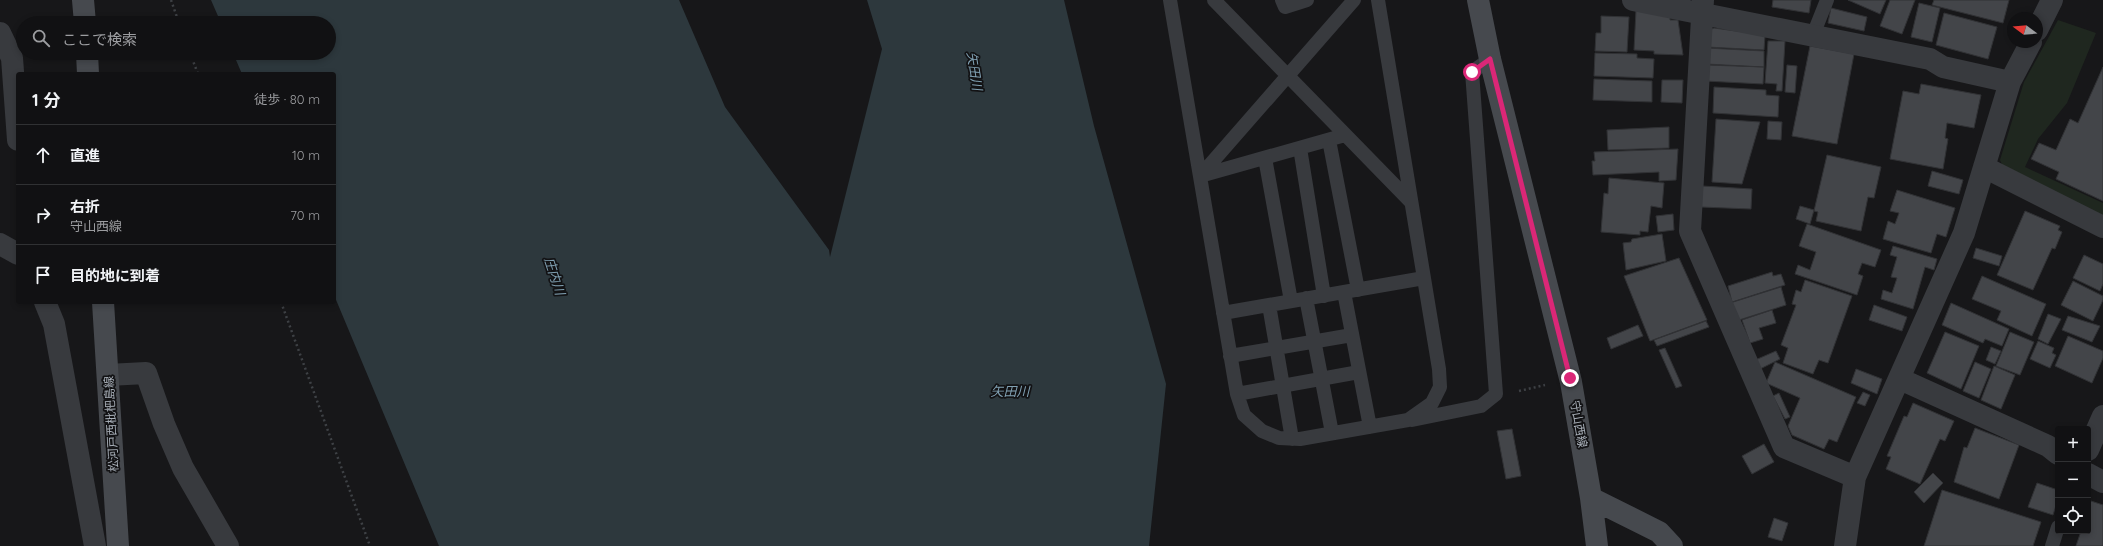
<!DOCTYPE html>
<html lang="ja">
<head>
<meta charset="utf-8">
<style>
  body { margin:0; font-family:Quicksand,"Noto Sans JP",sans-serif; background:#1a1a1c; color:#f1f3f6 }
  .controls { position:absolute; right:12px; bottom:12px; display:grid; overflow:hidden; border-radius:4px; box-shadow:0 2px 6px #0003 }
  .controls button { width:36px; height:36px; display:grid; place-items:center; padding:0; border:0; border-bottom:1px solid #303133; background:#111113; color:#f1f3f6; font:20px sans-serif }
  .compass { position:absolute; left:2007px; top:12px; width:36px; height:36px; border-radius:50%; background:#111113; box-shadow:0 2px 6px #0003; rotate:286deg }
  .stop { position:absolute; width:12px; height:12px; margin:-9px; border:3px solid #db2777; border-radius:50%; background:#fff }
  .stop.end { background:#db2777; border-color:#fff; box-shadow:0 1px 4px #0008 }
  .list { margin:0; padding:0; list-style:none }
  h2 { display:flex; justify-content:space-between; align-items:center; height:52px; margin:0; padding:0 16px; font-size:17px }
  h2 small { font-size:13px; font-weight:400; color:#9c9da0 }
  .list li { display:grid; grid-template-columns:26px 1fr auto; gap:12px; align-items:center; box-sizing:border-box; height:60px; padding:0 16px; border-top:1px solid #303133 }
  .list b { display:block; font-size:15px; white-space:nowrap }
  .list p { margin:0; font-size:13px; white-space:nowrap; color:#9c9da0 }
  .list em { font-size:13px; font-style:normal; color:#9c9da0 }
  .icon { flex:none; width:22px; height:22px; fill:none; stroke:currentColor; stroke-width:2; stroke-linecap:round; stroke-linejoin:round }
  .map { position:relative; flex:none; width:2103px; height:546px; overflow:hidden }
  .search { position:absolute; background:#111113; box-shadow:0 2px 6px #0003; left:16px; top:16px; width:320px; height:44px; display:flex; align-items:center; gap:10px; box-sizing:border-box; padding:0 14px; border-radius:22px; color:#9c9da0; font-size:15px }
  .panel { position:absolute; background:#111113; box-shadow:0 2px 6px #0003; left:16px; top:72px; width:320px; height:232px; border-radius:4px }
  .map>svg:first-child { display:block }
  .green { fill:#1f271f }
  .water { fill:#2d383d }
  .building { fill:#434549; stroke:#313235 }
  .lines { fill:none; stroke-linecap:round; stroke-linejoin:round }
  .path { stroke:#3e4145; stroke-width:2.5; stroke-dasharray:2 3; stroke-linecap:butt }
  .lane { stroke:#383a3e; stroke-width:14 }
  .street { stroke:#383a3e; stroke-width:22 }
  .secondary { stroke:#46494e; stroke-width:22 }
  .route { stroke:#db2777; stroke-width:5 }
  .labels { text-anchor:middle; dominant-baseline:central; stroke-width:3.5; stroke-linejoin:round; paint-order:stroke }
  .street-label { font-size:12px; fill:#a9b0b9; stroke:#121214 }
  .water-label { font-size:13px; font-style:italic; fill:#81a1b3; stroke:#121214 }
</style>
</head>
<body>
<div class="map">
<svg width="2103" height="546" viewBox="0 0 2103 546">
  <rect width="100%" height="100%" fill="#171719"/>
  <path class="green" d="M2058 20 2096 33 2067 103 2038 139 2025 167 2103 203V216L2004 169 2000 160 2024 82Z"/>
  <path class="water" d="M211 0H679L725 107 829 250 830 257 882 49 867 0H1064L1094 126 1166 384 1149 546H439L334 295V74H242L233 53H329V23H221Z"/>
  <path class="building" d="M1773 0H1811L1809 13 1772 7Z
    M1848 0H1886L1880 14Z
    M1890 0H1915L1902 34 1880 26Z
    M1934 0H2009L2003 23 1932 5Z
    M1919 3 1940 8 1932 42 1911 37Z
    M1831 8 1867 17 1864 31 1828 23Z
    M1636 10 1670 15V20H1678L1683 55 1654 54V51L1634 50Z
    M1944 13 1997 27 1988 59 1936 45Z
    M1601 16 1629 17 1627 52 1595 51 1596 33H1601Z
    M1714 28 1765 35 1764 50 1707 47V31Z
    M1768 41H1785L1782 91H1776L1777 84 1765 83Z
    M1810 46 1854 54 1837 144 1792 136Z
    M1706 48 1764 51V67L1706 64Z
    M1595 53 1637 54V58L1654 59 1653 78 1594 76Z
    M1706 65 1764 67 1763 84 1705 81Z
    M1787 65 1797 66 1795 93 1785 92Z
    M2103 67V201L2056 179 2059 172 2031 159 2039 143 2056 150 2070 119 2078 123Z
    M1594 79 1652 81V102L1593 100Z
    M1662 80H1683L1682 103 1661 102Z
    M1921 84 1981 95 1974 128 1947 123 1945 138 1948 139 1943 169 1890 159 1903 91 1919 94Z
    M1714 87 1766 90V95L1779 96 1778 117 1713 113Z
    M1716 119 1760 122 1742 184 1712 182Z
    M1768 121 1782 122 1781 140 1767 139Z
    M1669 127V148L1608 150 1607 130Z
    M1678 149 1676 180 1659 181V172L1593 175 1592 161H1595L1594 152Z
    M1827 155 1881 167 1874 198 1868 197 1861 231 1816 221 1818 212 1814 211Z
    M1932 171 1963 180 1959 194 1928 186Z
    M1609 178 1664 183 1662 208 1651 206 1648 232 1640 231V235L1601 232 1604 193 1608 194Z
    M1702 186 1752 189 1751 209 1701 207Z
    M1897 190 1955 208 1946 237 1937 234 1931 253 1883 239 1888 221 1895 224 1899 213 1890 211Z
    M1800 206 1814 210 1810 224 1796 219Z
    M2025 211 2060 226 2058 230 2062 232 2055 249 2052 248 2033 290 1997 275Z
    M1673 214 1674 230 1658 232 1656 216Z
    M1807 224 1881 250 1875 267 1862 263 1858 274 1863 276 1857 295 1795 274 1798 265 1810 270 1816 252 1799 246Z
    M1662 234 1666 261 1626 270 1623 243 1631 242 1632 239Z
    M1893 246 1937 259 1934 270 1925 267 1913 309 1881 299 1883 290 1892 293 1897 278 1891 277 1897 257 1890 255Z
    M1976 248 2002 256 1999 266 1973 258Z
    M2084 255 2103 264V284L2100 291 2073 278Z
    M1679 258 1707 320 1650 341 1624 276Z
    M1772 272 1773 276 1781 274 1785 285 1732 302 1728 286Z
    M1982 276 2046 304 2032 336 1997 320 2001 311 1972 299Z
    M1805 280 1852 296 1828 363 1819 360 1813 374 1783 363 1788 348 1781 345 1796 305 1792 304 1796 290 1801 292Z
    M2073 281 2103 296V300L2093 321 2061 305Z
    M1781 287 1786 305 1736 321 1730 303Z
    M1951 303 2009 329 2002 346 1985 339 1983 343 1942 325Z
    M1874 305 1907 317 1902 331 1869 320Z
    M1772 310 1776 323 1759 328 1763 339 1750 343 1742 320Z
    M2048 314 2061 319 2048 344 2038 339Z
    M2068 316 2100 326 2092 342 2062 330Z
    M1706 321 1709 327 1657 346 1654 340Z
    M1638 325 1643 336 1611 349 1607 338Z
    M1945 332 1979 346 1961 389 1927 373Z
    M2010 332 2034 342 2020 375 1996 366Z
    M2068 336 2103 351V358L2092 383 2055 366Z
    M2038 341 2054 348 2052 353 2056 355 2050 368 2030 359Z
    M1991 347 2001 351 1995 364 1986 360Z
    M1665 348 1682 386 1676 388 1659 350Z
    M1776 351 1780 359 1758 370 1753 361Z
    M1775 362 1856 397 1837 442 1829 439 1824 449 1792 435 1788 426 1800 398 1766 383Z
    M1975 362 1991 369 1979 398 1963 391Z
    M1994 366 2015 375 2001 409 1981 400Z
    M1856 369 1882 379 1877 394 1851 383Z
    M1863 392 1870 395 1865 406 1857 403Z
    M1779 393 1790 417 1785 419 1773 396Z
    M1913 403 1954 421 1945 441 1940 439 1920 484 1886 469 1891 457 1887 456 1904 416 1907 417Z
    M1975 428 2019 445 1999 499 1954 482 1964 447 1967 448Z
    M1512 429 1521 476 1506 479 1497 431Z
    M1764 444 1774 462 1752 474 1742 456Z
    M1933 473 1943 483 1924 503 1914 492Z
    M2037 483 2058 490V499L2053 515 2028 507Z
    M1942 490 2041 522 2033 546H1924Z
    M2091 501 2103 505V546H2076L2081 531H2088V509Z
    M1774 518 1788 523 1782 541 1768 537Z"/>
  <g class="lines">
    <path class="path" d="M171 0 179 23
      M190 53 198 74
      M281 302 370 546
      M1519 391 1545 385"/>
    <path class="lane" d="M1170 0 1237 394 1244 415 1262 431 1279 438 1300 439 1408 420 1432 403 1440 387 1439 369 1378 0
      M1214 0 1411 202
      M1282 0 1285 7 1307 0
      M1813 35 1827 0
      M1345 135 1200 176 1354 0
      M1329 140 1358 290
      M1300 148 1324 296
      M1265 158 1291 301
      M1344 292 1370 427
      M1306 298 1332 433
      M1269 305 1292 439
      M1223 313 1424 278
      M1230 356 1352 335
      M1237 394 1359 372
      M1412 420 1481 406 1496 394 1472 72 1490 59
      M2052 546 2058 527"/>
    <path class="street" d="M1633 0 1930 59 1943 67 2010 82
      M1703 0 1690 231 1784 447 1855 477
      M2037 30 2052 0
      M0 33 12 58 18 140
      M1984 167 2103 227
      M0 244 18 254
      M45 302 54 324 95 546
      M108 375 146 373 164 424 183 468 228 546
      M1900 379 2048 446 2058 454
      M2088 450 2103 416
      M2088 474 2103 482
      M1845 546 1855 477 1964 233 2010 82 2031 42"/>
    <path class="secondary" d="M83 0 85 23
      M1478 0 1490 59 1571 382 1591 498 1597 546
      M87 53 88 74
      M103 302 118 546
      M1591 498 1659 532 1672 546"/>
  </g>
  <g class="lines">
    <path class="route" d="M1472 72 1490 59 1570 378"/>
  </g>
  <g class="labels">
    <g class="street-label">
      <text transform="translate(111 424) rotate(-93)">松河戸西枇杷島線</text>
      <text transform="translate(1579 424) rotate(80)">守山西線</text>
    </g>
    <g class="water-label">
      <text transform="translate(975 71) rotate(81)">矢田川</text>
      <text transform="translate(555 276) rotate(72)">庄内川</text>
      <text x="1010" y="391">矢田川</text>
    </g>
  </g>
</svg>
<div class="controls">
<button>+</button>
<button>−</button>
<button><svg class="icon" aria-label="locate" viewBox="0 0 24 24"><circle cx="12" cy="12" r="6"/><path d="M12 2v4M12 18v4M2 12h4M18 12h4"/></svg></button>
</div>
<svg class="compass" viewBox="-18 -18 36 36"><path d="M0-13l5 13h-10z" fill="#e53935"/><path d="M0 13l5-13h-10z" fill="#9c9da0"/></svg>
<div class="stop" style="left:1472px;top:72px"></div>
<div class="stop end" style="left:1570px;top:378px"></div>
<div class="search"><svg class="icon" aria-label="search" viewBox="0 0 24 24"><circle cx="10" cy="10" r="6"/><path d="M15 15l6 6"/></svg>ここで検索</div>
<section class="panel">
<h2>1 分<small>徒歩 · 80 m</small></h2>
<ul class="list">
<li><svg class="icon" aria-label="ahead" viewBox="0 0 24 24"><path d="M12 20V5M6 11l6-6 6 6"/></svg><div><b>直進</b></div><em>10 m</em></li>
<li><svg class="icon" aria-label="right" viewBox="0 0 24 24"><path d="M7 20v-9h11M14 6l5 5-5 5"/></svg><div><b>右折</b><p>守山西線</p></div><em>70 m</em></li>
<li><svg class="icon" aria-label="arrive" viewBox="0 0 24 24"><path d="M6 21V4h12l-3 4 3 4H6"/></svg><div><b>目的地に到着</b></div></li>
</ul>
</section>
</div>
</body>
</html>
